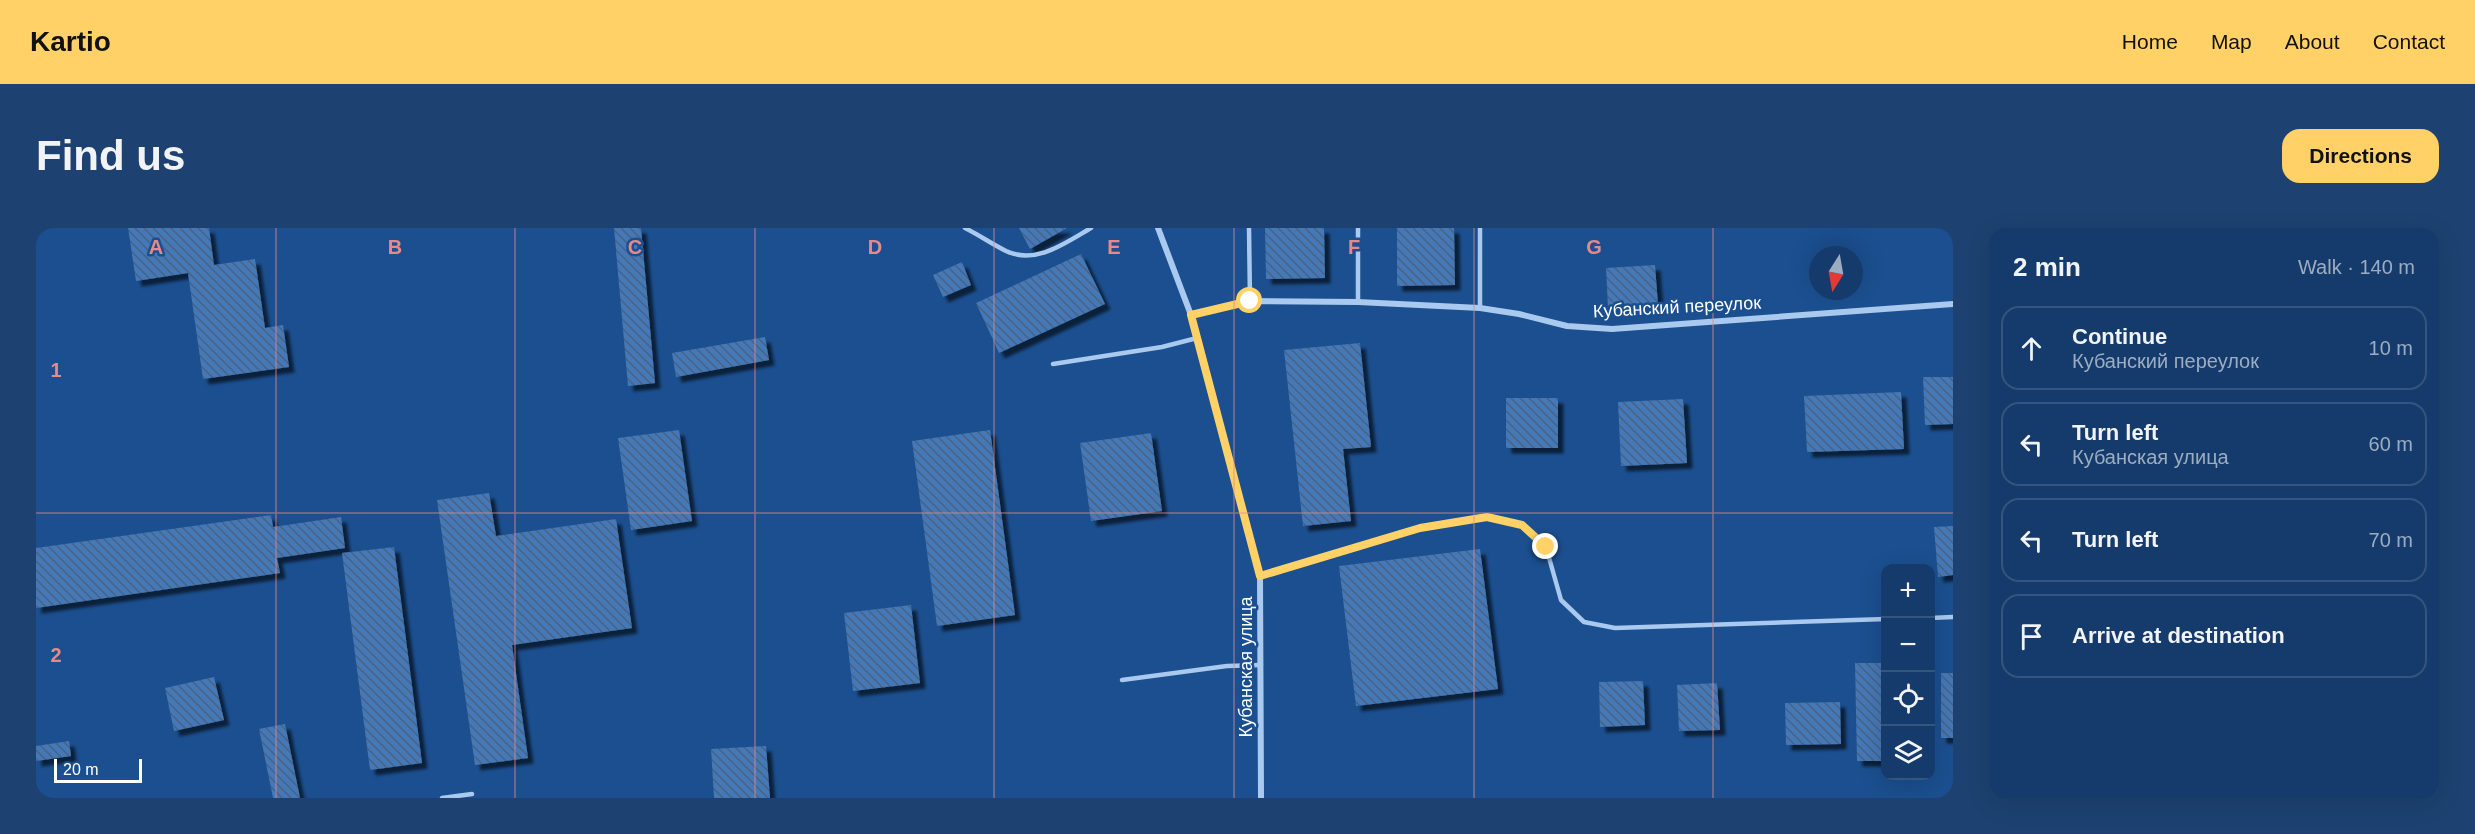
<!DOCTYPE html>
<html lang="en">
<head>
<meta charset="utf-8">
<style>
  body { margin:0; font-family:Arial,sans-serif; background:#1d4271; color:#f1f3f6 }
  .controls { position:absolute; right:18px; bottom:18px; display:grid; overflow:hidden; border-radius:12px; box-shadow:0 6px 24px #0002 }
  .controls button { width:54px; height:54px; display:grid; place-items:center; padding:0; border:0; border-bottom:2px solid #33557e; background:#143b6b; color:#f1f3f6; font:30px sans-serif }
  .compass { position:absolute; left:1773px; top:18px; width:54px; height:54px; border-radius:50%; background:#143b6b; box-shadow:0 6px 24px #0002; rotate:191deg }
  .scale { position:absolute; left:18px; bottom:15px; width:88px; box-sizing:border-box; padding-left:6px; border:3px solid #fff; border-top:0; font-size:16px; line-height:21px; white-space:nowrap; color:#fff; -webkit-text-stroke:4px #1b4f8f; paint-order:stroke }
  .stop { position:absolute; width:18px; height:18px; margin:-14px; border:4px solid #ffd166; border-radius:50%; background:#fff }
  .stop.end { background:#ffd166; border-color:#fff; box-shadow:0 2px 6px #0008 }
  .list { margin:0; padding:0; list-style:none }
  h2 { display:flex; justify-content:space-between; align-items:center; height:78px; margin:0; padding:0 24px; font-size:26px }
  h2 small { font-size:20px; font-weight:400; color:#9dadc1 }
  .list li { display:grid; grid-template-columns:39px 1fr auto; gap:18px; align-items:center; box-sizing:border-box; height:84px; margin:0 12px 12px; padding:0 12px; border:2px solid #33557e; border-radius:18px }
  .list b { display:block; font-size:22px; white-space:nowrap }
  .list p { margin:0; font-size:20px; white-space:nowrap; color:#9dadc1 }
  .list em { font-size:20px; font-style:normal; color:#9dadc1 }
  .icon { flex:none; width:33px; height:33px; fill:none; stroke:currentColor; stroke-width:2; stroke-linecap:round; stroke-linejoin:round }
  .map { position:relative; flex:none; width:1917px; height:570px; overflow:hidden; border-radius:18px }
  header { display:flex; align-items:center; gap:36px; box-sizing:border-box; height:84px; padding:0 30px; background:#ffd166; color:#111 }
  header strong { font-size:28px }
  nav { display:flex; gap:33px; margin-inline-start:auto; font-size:21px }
  .intro { display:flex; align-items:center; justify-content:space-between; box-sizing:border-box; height:144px; padding:0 36px }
  h1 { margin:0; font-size:42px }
  .button { padding:15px 27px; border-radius:18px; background:#ffd166; color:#111; font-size:21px; font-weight:700 }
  main { display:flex; gap:36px; padding:0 36px }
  aside { flex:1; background:#143b6b; border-radius:18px; box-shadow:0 6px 24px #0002 }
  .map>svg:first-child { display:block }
  .building { fill:url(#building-back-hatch); filter:url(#shadow) }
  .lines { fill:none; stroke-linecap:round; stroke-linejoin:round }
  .lane { stroke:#a9c9ee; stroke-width:4.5 }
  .street { stroke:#a9c9ee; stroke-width:6 }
  .route { stroke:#ffd166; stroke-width:8 }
  .grid { fill:none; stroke:#e88989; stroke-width:1.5; stroke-opacity:0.55 }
  .labels { text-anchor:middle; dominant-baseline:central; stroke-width:5; stroke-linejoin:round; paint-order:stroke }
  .street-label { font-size:18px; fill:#fff; stroke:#1b4f8f }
  .grid-label { font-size:20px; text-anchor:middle; font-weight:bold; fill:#e88989; stroke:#1b4f8f; stroke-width:5; stroke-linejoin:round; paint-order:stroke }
</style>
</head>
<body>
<header>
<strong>Kartio</strong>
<nav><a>Home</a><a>Map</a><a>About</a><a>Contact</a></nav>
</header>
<div class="intro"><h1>Find us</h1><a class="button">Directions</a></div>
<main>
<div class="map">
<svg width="1917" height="570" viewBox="0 0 1917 570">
  <defs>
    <pattern id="building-back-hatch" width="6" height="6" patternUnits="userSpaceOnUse" patternTransform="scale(1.5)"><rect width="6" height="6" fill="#4478b7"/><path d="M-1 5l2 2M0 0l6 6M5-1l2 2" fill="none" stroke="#486282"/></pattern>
    <filter id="shadow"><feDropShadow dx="5.5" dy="5.5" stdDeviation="1.5" flood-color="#0009"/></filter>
  </defs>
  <rect width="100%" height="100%" fill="#1b4f8f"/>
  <path class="building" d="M92 0H173L178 37 219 31 229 100 247 97 253 139 167 151 152 45 100 53Z
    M578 0H605L619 155 592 158Z
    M983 0H1031L994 21Z
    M1229 0H1288L1289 50 1230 51Z
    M1361 0H1418L1419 57 1361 58Z
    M1045 26 1069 76 963 125 940 75Z
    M926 34 935 57 907 69 897 47Z
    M1619 37 1622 77 1572 80 1570 40Z
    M729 109 733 132 640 149 636 125Z
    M1324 115 1335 219 1307 221 1315 293 1267 298 1248 122Z
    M1887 149H1917V196L1889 197Z
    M1865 164 1868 221 1771 224 1768 168Z
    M1470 170H1522V220H1470Z
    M1647 171 1651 235 1585 238 1582 174Z
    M643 202 656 293 595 302 582 210Z
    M954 202 979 387 901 398 876 213Z
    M1115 205 1126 283 1055 293 1044 215Z
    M453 265 460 308 580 291 596 400 476 417 492 530 439 537 401 272Z
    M235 287 237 299 305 289 309 320 241 330 244 345 0 380V320Z
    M1917 298V347L1902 349 1898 299Z
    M358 319 386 535 334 542 306 325Z
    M1444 321 1462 461 1320 478 1303 338Z
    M875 377 884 455 817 463 808 385Z
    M1819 435H1846L1849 533H1821Z
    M1905 445H1917V510H1905Z
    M178 449 188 492 138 503 129 460Z
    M1607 453 1609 497 1564 499 1563 454Z
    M1681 455 1684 502 1643 503 1641 457Z
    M1804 474 1805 516 1750 517 1749 475Z
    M249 496 264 570H237L223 501Z
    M33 513 35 528 0 533V518Z
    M730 518 734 570H678L675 521Z"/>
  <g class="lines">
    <path class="lane" d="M929 0C943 7 956 16 970 23 1000 37 1029 15 1055 0
      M1213 0 1214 73
      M1322 0V74
      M1444 80V0
      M1017 136 1126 119 1161 110
      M1224 348 1384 300 1451 289 1486 297 1510 319 1525 372 1548 394 1579 400 1850 391
      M1894 390 1917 389
      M1086 452 1191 438 1225 437
      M406 570 436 566"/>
    <path class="street" d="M1122 0 1155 87 1224 348 1225 570
      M1155 87 1214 73 1322 74 1444 80 1483 86 1531 98 1576 101 1917 76"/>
  </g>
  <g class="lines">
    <path class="route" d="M1214 73 1155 87 1224 348 1384 300 1451 289 1486 297 1510 319"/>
  </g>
  <path class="grid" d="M240 0V570M479 0V570M719 0V570M958 0V570M1198 0V570M1438 0V570M1677 0V570M0 285H1917"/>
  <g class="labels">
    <g class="street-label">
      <text transform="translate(1641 79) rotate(-3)">Кубанский переулок</text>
      <text transform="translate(1210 439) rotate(-90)">Кубанская улица</text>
    </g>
  </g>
  <g class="grid-label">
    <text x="120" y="26">A</text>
    <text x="359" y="26">B</text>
    <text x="599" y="26">C</text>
    <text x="839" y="26">D</text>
    <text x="1078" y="26">E</text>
    <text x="1318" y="26">F</text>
    <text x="1558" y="26">G</text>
    <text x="20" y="149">1</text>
    <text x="20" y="434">2</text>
  </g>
</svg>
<div class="controls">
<button>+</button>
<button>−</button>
<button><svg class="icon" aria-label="locate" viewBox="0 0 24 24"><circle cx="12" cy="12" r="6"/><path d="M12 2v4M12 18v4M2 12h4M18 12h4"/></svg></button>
<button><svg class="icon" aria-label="layers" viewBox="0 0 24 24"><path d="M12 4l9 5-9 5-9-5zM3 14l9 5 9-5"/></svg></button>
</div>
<svg class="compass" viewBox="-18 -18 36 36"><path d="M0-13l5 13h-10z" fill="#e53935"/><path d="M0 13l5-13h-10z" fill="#9dadc1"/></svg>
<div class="scale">20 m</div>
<div class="stop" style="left:1214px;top:73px"></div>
<div class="stop end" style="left:1510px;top:319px"></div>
</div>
<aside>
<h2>2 min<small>Walk · 140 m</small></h2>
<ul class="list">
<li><svg class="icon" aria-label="ahead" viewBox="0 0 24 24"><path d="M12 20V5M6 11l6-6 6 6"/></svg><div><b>Continue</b><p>Кубанский переулок</p></div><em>10 m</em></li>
<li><svg class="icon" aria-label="left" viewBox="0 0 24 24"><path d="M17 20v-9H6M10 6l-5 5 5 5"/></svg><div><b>Turn left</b><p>Кубанская улица</p></div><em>60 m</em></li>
<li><svg class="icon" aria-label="left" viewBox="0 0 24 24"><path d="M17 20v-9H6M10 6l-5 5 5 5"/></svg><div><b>Turn left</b></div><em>70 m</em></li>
<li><svg class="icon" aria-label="arrive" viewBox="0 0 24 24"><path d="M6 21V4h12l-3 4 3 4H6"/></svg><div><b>Arrive at destination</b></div></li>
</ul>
</aside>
</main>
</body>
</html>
